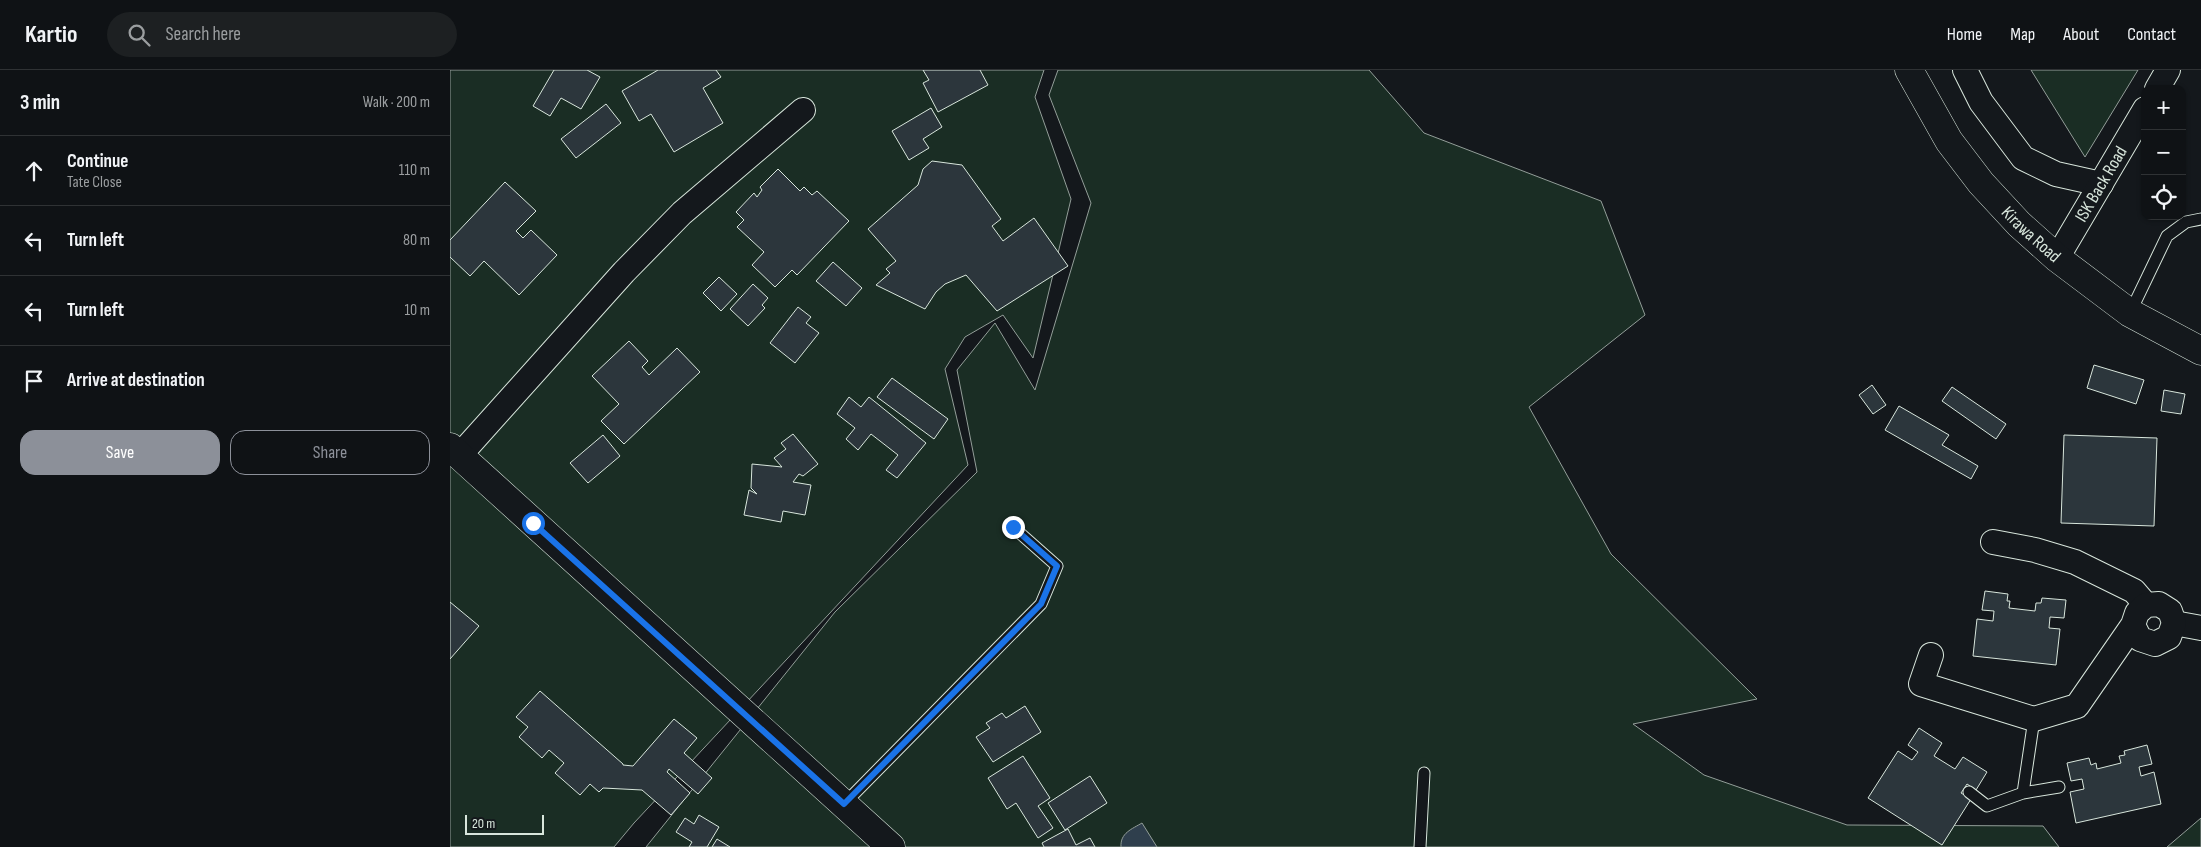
<!DOCTYPE html>
<html lang="en">
<head>
<meta charset="utf-8">
<style>
  body { margin:0; font-family:"Sofia Sans Condensed",sans-serif; background:#1d2022; color:#f1f3f6 }
  .controls { position:absolute; right:15px; top:15px; display:grid; overflow:hidden; border-radius:10px; box-shadow:0 1px 4px #0004 }
  .controls button { width:45px; height:45px; display:grid; place-items:center; padding:0; border:0; border-bottom:1px solid #2f3234; background:#0f1215; color:#f1f3f6; font:25px sans-serif }
  .scale { position:absolute; left:15px; bottom:12px; width:79px; box-sizing:border-box; padding-left:5px; border:2px solid #d8e6dc; border-top:0; font-size:14px; line-height:18px; white-space:nowrap; color:#d8e6dc; -webkit-text-stroke:4px #14181c; paint-order:stroke }
  .stop { position:absolute; width:15px; height:15px; margin:-11px; border:4px solid #1a73e8; border-radius:50%; background:#fff }
  .stop.end { background:#1a73e8; border-color:#fff; box-shadow:0 1px 5px #0008 }
  .list { margin:0; padding:0; list-style:none }
  h2 { display:flex; justify-content:space-between; align-items:center; height:65px; margin:0; padding:0 20px; font-size:21px }
  h2 small { font-size:16px; font-weight:400; color:#9b9ea0 }
  .list li { display:grid; grid-template-columns:32px 1fr auto; gap:15px; align-items:center; box-sizing:border-box; height:70px; padding:0 20px; border-top:1px solid #2f3234 }
  .list b { display:block; font-size:19px; white-space:nowrap }
  .list p { margin:0; font-size:16px; white-space:nowrap; color:#9b9ea0 }
  .list em { font-size:16px; font-style:normal; color:#9b9ea0 }
  .actions { display:flex; gap:10px; padding:15px 20px }
  .actions a { flex:1; padding:11px 0; border:1px solid #8c9099; border-radius:15px; text-align:center; font-size:18px; color:#8c9099 }
  .actions .main { background:#8c9099; color:#fff }
  .icon { flex:none; width:28px; height:28px; fill:none; stroke:currentColor; stroke-width:2; stroke-linecap:round; stroke-linejoin:round }
  .map { position:relative; flex:none; width:1751px; height:777px; overflow:hidden }
  header { display:flex; align-items:center; gap:30px; box-sizing:border-box; height:70px; padding:0 25px; background:#0f1215; border-bottom:1px solid #2f3234 }
  header strong { font-size:24px }
  nav { display:flex; gap:28px; margin-inline-start:auto; font-size:18px }
  .search { width:350px; height:45px; background:#1d2022; display:flex; align-items:center; gap:12px; box-sizing:border-box; padding:0 18px; border-radius:28px; color:#9b9ea0; font-size:19px }
  main { display:flex }
  aside { flex:1; background:#0f1215 }
  .map>svg:first-child { display:block }
  .green { fill:#1a2d24; stroke:#939e99 }
  .water { fill:#2f3f4d; stroke:#939e99 }
  .building { fill:#2c363c; stroke:#d8e6dc }
  .lines { fill:none; stroke-linecap:round; stroke-linejoin:round }
  .lane-casing { stroke:#d8e6dc; stroke-width:13 }
  .street-casing { stroke:#d8e6dc; stroke-width:26 }
  .secondary-casing { stroke:#d8e6dc; stroke-width:29 }
  .primary-casing { stroke:#d8e6dc; stroke-width:29 }
  .lane { stroke:#14181c; stroke-width:11 }
  .street { stroke:#14181c; stroke-width:24 }
  .secondary { stroke:#14181c; stroke-width:28 }
  .primary { stroke:#14181c; stroke-width:28 }
  .route { stroke:#1a73e8; stroke-width:6 }
  .labels { text-anchor:middle; dominant-baseline:central; stroke-width:4; stroke-linejoin:round; paint-order:stroke }
  .street-label { font-size:18px; fill:#d8e6dc; stroke:#14181c }
</style>
</head>
<body>
<header>
<strong>Kartio</strong>
<div class="search"><svg class="icon" aria-label="search" viewBox="0 0 24 24"><circle cx="10" cy="10" r="6"/><path d="M15 15l6 6"/></svg>Search here</div>
<nav><a>Home</a><a>Map</a><a>About</a><a>Contact</a></nav>
</header>
<main>
<aside>
<h2>3 min<small>Walk · 200 m</small></h2>
<ul class="list">
<li><svg class="icon" aria-label="ahead" viewBox="0 0 24 24"><path d="M12 20V5M6 11l6-6 6 6"/></svg><div><b>Continue</b><p>Tate Close</p></div><em>110 m</em></li>
<li><svg class="icon" aria-label="left" viewBox="0 0 24 24"><path d="M17 20v-9H6M10 6l-5 5 5 5"/></svg><div><b>Turn left</b></div><em>80 m</em></li>
<li><svg class="icon" aria-label="left" viewBox="0 0 24 24"><path d="M17 20v-9H6M10 6l-5 5 5 5"/></svg><div><b>Turn left</b></div><em>10 m</em></li>
<li><svg class="icon" aria-label="arrive" viewBox="0 0 24 24"><path d="M6 21V4h12l-3 4 3 4H6"/></svg><div><b>Arrive at destination</b></div></li>
</ul>
<div class="actions"><a class="main">Save</a><a>Share</a></div>
</aside>
<div class="map">
<svg width="1751" height="777" viewBox="0 0 1751 777">
  <rect width="100%" height="100%" fill="#14181c"/>
  <path class="green" d="M0 0H594L585 27 621 129 583 288 553 245 515 267 495 299 518 395 184 753 164 777H0Z
    M608 0H919L974 63 1151 131 1195 245 1079 337 1161 484 1307 629 1183 654 1254 705 1397 755 1593 756 1609 777H196L385 542 527 402 507 300 545 253 585 320 641 133 599 25Z
    M1581 0H1688L1635 87Z
    M1751 748V777H1717Z"/>
  <path class="water" d="M692 753 707 777H671C670 763 682 759 692 753Z"/>
  <path class="building" d="M104 0H137L150 7 131 39 111 28 100 46 83 36Z
    M208 0H266L271 7 253 18 273 53 224 82 201 44 189 51 172 21Z
    M473 0H530L538 15 488 42 473 13 479 10Z
    M156 34 171 53 126 88 111 69Z
    M481 38 492 57 473 69 479 78 459 90 442 61Z
    M482 91 512 95 551 149 542 156 553 171 584 148 618 196 547 241 516 205 495 214 486 222 475 239 426 215 440 203 436 199 446 191 418 159 468 115 473 99Z
    M328 99 350 121 354 117 362 125 367 121 399 151 347 205 342 200 325 217 302 195 314 182 287 157 294 150 286 142 304 123 307 127 312 120 310 117Z
    M55 112 86 141 66 161 73 168 81 160 107 185 69 225 34 191 20 206 0 187V170Z
    M383 192 412 218 396 236 366 211Z
    M269 207 287 224 271 241 253 223Z
    M303 214 318 228 312 235 315 238 298 256 280 239Z
    M348 237 361 247 356 253 369 263 345 293 320 273Z
    M179 271 198 291 192 297 199 305 227 278 250 302 174 374 151 351 169 334 142 306Z
    M1644 295 1694 310 1686 334 1637 318Z
    M442 308 498 349 484 369 427 327Z
    M1422 315 1436 335 1423 344 1409 325Z
    M1502 317 1556 354 1546 369 1492 331Z
    M1714 320 1735 324 1731 344 1711 341Z
    M399 327 411 337 419 327 476 373 447 408 436 400 448 385 421 364 408 380 396 369 405 358 387 344Z
    M1449 336 1499 365 1492 375 1528 396 1521 409 1435 360Z
    M343 364 368 394 353 406 349 404 343 412 361 415 355 445 333 441 331 452 294 445 299 420 307 424 301 418 302 394 332 397 324 388 336 379 331 373Z
    M153 365 170 386 138 413 120 393Z
    M1614 365 1707 368 1704 456 1611 453Z
    M1535 521 1558 524 1557 531H1560L1559 538 1585 541 1586 533H1591L1592 528 1616 530 1614 548 1600 547 1599 558 1610 559 1606 595 1523 586 1527 549 1543 551 1544 541 1532 540Z
    M0 532 29 556 0 589Z
    M90 621 173 694V695L183 696 224 649 247 668 234 683 262 708 248 724 219 699 217 702 240 723 221 745 192 720 153 718 149 722 140 714 130 725 105 703 114 693 99 680 92 688 69 667 78 657 66 647Z
    M575 636 591 662 543 692 526 667 540 658 536 653 552 643 556 648Z
    M1469 658 1492 673 1484 686 1505 699 1513 687 1537 702 1526 720 1517 714 1511 723 1521 729 1492 775 1418 728 1448 681 1462 690 1468 682 1458 675Z
    M1697 675 1702 694 1689 697 1691 706 1704 702 1711 734 1626 753 1620 722 1634 719 1632 709 1621 711 1617 693 1639 688 1641 695 1646 693 1647 699 1671 693 1669 686 1675 685 1674 681Z
    M573 686 600 728 588 736 603 758 588 768 566 733 557 739 538 708Z
    M640 706 657 733 615 760 598 733Z
    M249 745 269 757 257 777H239L242 772 226 762 235 748 244 754Z
    M618 759 626 775 640 768 645 777H594L592 773Z
    M267 769 280 777H262Z"/>
  <g class="lines">
    <g class="lane-casing">
      <path id="lane" d="M1680 243 1717 166 1736 152 1751 149
        M1519 722 1537 736 1573 723 1584 649
        M1573 723 1609 717
        M394 734 591 534 607 496 563 457
        M970 777 974 703"/>
    </g>
    <g class="street-casing">
      <g id="street">
        <path d="M1515 0 1531 32 1573 88 1606 104 1651 114"/>
        <path d="M1707 19 1718 0"/>
        <path id="s1" d="M1607 188 1695 39"/>
        <path d="M9 386 174 202 232 143 353 40"/>
        <path d="M1543 472 1585 480 1625 492 1684 521 1696 535"/>
        <path d="M1724 553 1751 558"/>
        <path d="M1481 585 1471 614 1584 649 1627 636 1683 555 1687 543 1696 535 1709 534 1720 541 1724 553 1719 567 1705 574 1690 569 1683 555"/>
      </g>
    </g>
    <g class="secondary-casing">
      <path id="secondary" d="M0 377 441 777"/>
    </g>
    <g class="primary-casing">
      <g id="primary">
        <path id="s2" d="M1459 0 1499 71 1531 113 1569 154 1607 188 1680 243 1751 281"/>
      </g>
    </g>
    <use href="#lane" class="lane"/>
    <use href="#street" class="street"/>
    <use href="#secondary" class="secondary"/>
    <use href="#primary" class="primary"/>
  </g>
  <g class="lines">
    <path class="route" d="M83 453 394 734 591 534 607 496 563 457"/>
  </g>
  <g class="labels">
    <g class="street-label">
      <text stroke="none"><textPath href="#s1" startOffset="86">ISK Back Road</textPath></text>
      <text stroke="none"><textPath href="#s2" startOffset="206">Kirawa Road</textPath></text>
    </g>
  </g>
</svg>
<div class="controls">
<button>+</button>
<button>−</button>
<button><svg class="icon" aria-label="locate" viewBox="0 0 24 24"><circle cx="12" cy="12" r="6"/><path d="M12 2v4M12 18v4M2 12h4M18 12h4"/></svg></button>
</div>
<div class="scale">20 m</div>
<div class="stop" style="left:83px;top:453px"></div>
<div class="stop end" style="left:563px;top:457px"></div>
</div>
</main>
</body>
</html>
